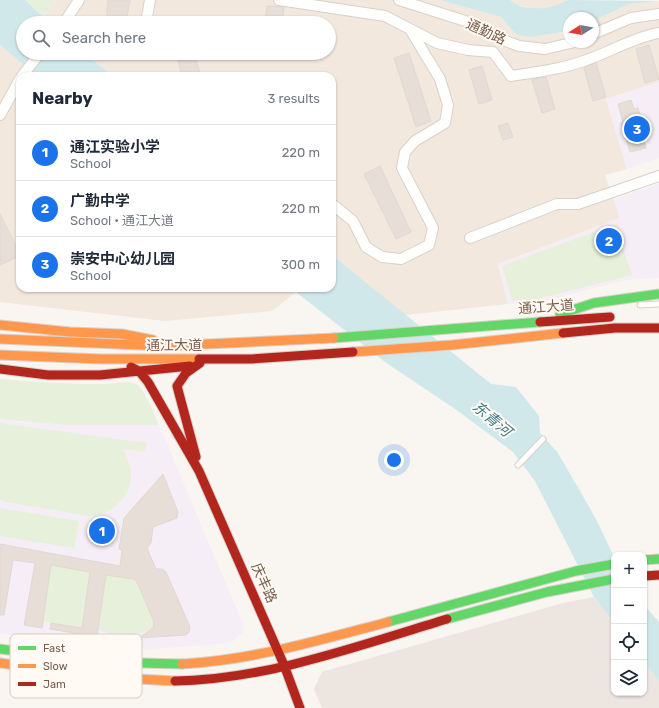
<!DOCTYPE html>
<html lang="en">
<head>
<meta charset="utf-8">
<style>
  body { margin:0; font-family:Rubik,"Noto Sans SC",sans-serif; background:#f6f6f7; color:#1f2937 }
  .controls { position:absolute; right:12px; bottom:12px; display:grid; overflow:hidden; border-radius:8px; box-shadow:0 1px 3px #0004 }
  .controls button { width:36px; height:36px; display:grid; place-items:center; padding:0; border:0; border-bottom:1px solid #e0e1e3; background:#fff; color:#1f2937; font:20px sans-serif }
  .compass { position:absolute; left:563px; top:12px; width:36px; height:36px; border-radius:50%; background:#fff; box-shadow:0 1px 3px #0004; rotate:259deg }
  .you { position:absolute; left:394px; top:460px; width:14px; height:14px; margin:-10px; border:3px solid #fff; border-radius:50%; background:#1a73e8; box-shadow:0 0 0 6px #1a73e833 }
  .badge { display:grid; place-items:center; width:26px; height:26px; border-radius:50%; background:#1a73e8; color:#fff; font-size:13px; font-weight:700 }
  .pin { position:absolute; translate:-50% -50%; border:2px solid #fff; box-shadow:0 1px 4px #0006 }
  .list { margin:0; padding:0; list-style:none }
  h2 { display:flex; justify-content:space-between; align-items:center; height:52px; margin:0; padding:0 16px; font-size:17px }
  h2 small { font-size:13px; font-weight:400; color:#747a83 }
  .list li { display:grid; grid-template-columns:26px 1fr auto; gap:12px; align-items:center; box-sizing:border-box; height:56px; padding:0 16px; border-top:1px solid #e0e1e3 }
  .list b { display:block; font-size:15px; white-space:nowrap }
  .list p { margin:0; font-size:13px; white-space:nowrap; color:#747a83 }
  .list em { font-size:13px; font-style:normal; color:#747a83 }
  .icon { flex:none; width:22px; height:22px; fill:none; stroke:currentColor; stroke-width:2; stroke-linecap:round; stroke-linejoin:round }
  .map { position:relative; flex:none; width:659px; height:708px; overflow:hidden }
  .search { position:absolute; background:#fff; box-shadow:0 1px 3px #0004; left:16px; top:16px; width:320px; height:44px; display:flex; align-items:center; gap:10px; box-sizing:border-box; padding:0 14px; border-radius:22px; color:#747a83; font-size:15px }
  .panel { position:absolute; background:#fff; box-shadow:0 1px 3px #0004; left:16px; top:72px; width:320px; height:220px; border-radius:12px }
  .map>svg:first-child { display:block }
  .residential { fill:#f2e8de }
  .industrial { fill:#ede5e0 }
  .education { fill:#f6eef6 }
  .green { fill:#e7f0db }
  .water { fill:#d0e8ea }
  .building { fill:#e6ded7; stroke:#e2d8d2 }
  .lines { fill:none; stroke-linecap:round; stroke-linejoin:round }
  .lane-casing { stroke:#d7d1cb; stroke-width:7 }
  .street-casing { stroke:#d7d1cb; stroke-width:12 }
  .fast-casing { stroke:#d9d2cb; stroke-width:11 }
  .slow-casing { stroke:#d9d2cb; stroke-width:11 }
  .jam-casing { stroke:#d9d2cb; stroke-width:11 }
  .lane { stroke:#fefefd; stroke-width:5 }
  .street { stroke:#fefefd; stroke-width:10 }
  .fast { stroke:#63d668; stroke-width:9 }
  .slow { stroke:#ff974d; stroke-width:9 }
  .jam { stroke:#b3261e; stroke-width:9 }
  .labels { text-anchor:middle; dominant-baseline:central; stroke-width:4; stroke-linejoin:round; paint-order:stroke }
  .street-label { font-size:14px; fill:#7a5c4d; stroke:#fffaf3 }
  .water-label { font-size:15px; font-style:italic; fill:#437c86; stroke:#fffaf3 }
  .key { fill:#fffaf3; stroke:#d7cbc1; stroke-width:1 }
  .key-label { font-size:11px; fill:#7a5c4d }
</style>
</head>
<body>
<div class="map">
<svg width="659" height="708" viewBox="0 0 659 708">
  <rect width="100%" height="100%" fill="#f9f5f0"/>
  <path class="residential" d="M56 0H440L502 17 517 35 531 37 569 31V42H593V21L629 4 659 1V82L606 99 627 169 605 175 620 218 498 264 508 304 405 315 332 255V76H113L84 53H329V23H50L44 17Z
    M510 0H568L560 5 535 9 514 4Z
    M0 45 37 76H20V288H291L296 292 272 311 165 321 0 302Z"/>
  <path class="industrial" d="M594 597 614 623V693H644V662L659 681V708H322L314 689 322 672 563 603Z"/>
  <path class="education" d="M659 82V158L627 169 606 99Z
    M659 184V278L625 280 529 305 508 304 498 264 619 218 614 199Z
    M0 419 66 425H159L243 624 242 633 232 642 223 644 122 651 75 646 0 633Z"/>
  <path class="green" d="M25 0H56L44 17Z
    M615 224 632 275 530 301 512 300 502 266Z
    M0 379C35 382 69 384 104 384 114 384 128 379 137 385 146 390 154 415 159 425H66L0 419Z
    M0 423 147 443 145 452 123 449C125 455 129 461 130 467 136 493 114 515 89 516L6 502 0 499Z
    M0 508 79 521 74 548 0 536Z
    M51 565 90 572 82 628 43 621Z
    M106 575 134 579 137 582 154 622C153 625 153 628 150 630 142 635 105 635 99 629Z"/>
  <path class="water" d="M0 0H25L50 23H23V53H84L113 76H37L0 45Z
    M440 0H510C525 13 552 9 568 0L659 1 629 4 593 21V18H569V31L531 37 517 35 501 17Z
    M332 255 491 384 516 387 539 416 540 433 558 453 596 519 614 557V623L594 597 535 481 513 452 458 411 385 362 291 288H332Z
    M644 605 659 622V681L644 662Z"/>
  <path class="building" d="M108 0H130L126 23H106Z
    M267 6 284 7 282 23H265Z
    M649 45 659 79 645 83 636 49Z
    M409 53 431 121 416 127 394 58Z
    M195 56 201 76H182L178 61Z
    M596 63 606 97 593 101 584 68Z
    M482 66 492 100 479 104 469 70Z
    M546 77 555 109 542 113 532 80Z
    M631 100 634 109 638 108 642 121 638 122 646 148 630 152 621 123 623 122 618 104Z
    M508 123 513 137 503 140 498 126Z
    M380 166 411 232 396 239 364 174Z
    M0 214 20 254V256L0 265Z
    M163 474 178 512 177 518 153 527 151 543 147 548 156 569H162L166 572 190 627 189 632 186 635 139 638 153 628 154 622 137 582 134 579 106 575 97 637 50 629 51 623 82 628 90 572 51 565 42 628 24 625 35 563 13 560 4 615H0V544L120 566 122 550 119 549 124 518Z"/>
  <g class="lines">
    <g class="lane-casing">
      <path id="lane" d="M640 305 659 304
        M518 465 543 439"/>
    </g>
    <g class="street-casing">
      <path id="street" d="M279 0 385 16 437 43 468 50 493 52 511 76C537 72 564 69 589 59 612 51 635 37 659 33
        M399 0 478 25 500 39 519 46 545 49 575 42
        M64 23 79 0
        M146 23 150 0
        M593 34 631 18 659 14
        M22 76 40 53
        M0 115 20 79
        M332 204 353 221 366 247 382 257 401 259 429 245 433 228 402 168 405 152 415 141 445 123 448 105 440 79 411 31
        M470 238 557 204H578L659 176"/>
    </g>
    <g class="fast-casing">
      <path id="fast" d="M560 314 594 303 659 294
        M334 338 540 322
        M644 560 659 559
        M447 619 547 592 614 579
        M388 622 576 571 614 564
        M0 649 102 662 182 664"/>
    </g>
    <g class="slow-casing">
      <path id="slow" d="M0 325 70 332 122 334 153 340
        M0 339 164 346 334 338
        M353 352 452 345 563 333
        M0 355 101 359H199
        M0 663 100 677 175 681
        M182 664C253 660 320 640 388 622"/>
    </g>
    <g class="jam-casing">
      <path id="jam" d="M540 322 610 317
        M563 333 615 328H659
        M199 359H251L353 352
        M131 367 139 371 148 382 199 471 284 665 300 708
        M0 369 48 375H100L190 366
        M196 457 177 386 186 373 200 363
        M644 576 659 575
        M175 681C265 680 361 645 447 619"/>
    </g>
    <use href="#lane" class="lane"/>
    <use href="#street" class="street"/>
    <use href="#fast" class="fast"/>
    <use href="#slow" class="slow"/>
    <use href="#jam" class="jam"/>
  </g>
  <g class="labels">
    <g class="street-label">
      <text transform="translate(486 32) rotate(25)">通勤路</text>
      <text transform="translate(546 307) rotate(-4)">通江大道</text>
      <text x="174" y="345">通江大道</text>
      <text transform="translate(264 583) rotate(66)">庆丰路</text>
    </g>
    <g class="water-label">
      <text transform="translate(492 419) rotate(40)">东青河</text>
    </g>
  </g>
  <rect x="10" y="634" width="132" height="64" rx="6" class="key"/>
  <rect x="18" y="646" width="18" height="4" fill="#63d668"/>
  <rect x="18" y="664" width="18" height="4" fill="#ff974d"/>
  <rect x="18" y="682" width="18" height="4" fill="#b3261e"/>
  <g class="key-label">
    <text x="43" y="652">Fast</text>
    <text x="43" y="670">Slow</text>
    <text x="43" y="688">Jam</text>
  </g>
</svg>
<div class="controls">
<button>+</button>
<button>−</button>
<button><svg class="icon" aria-label="locate" viewBox="0 0 24 24"><circle cx="12" cy="12" r="6"/><path d="M12 2v4M12 18v4M2 12h4M18 12h4"/></svg></button>
<button><svg class="icon" aria-label="layers" viewBox="0 0 24 24"><path d="M12 4l9 5-9 5-9-5zM3 14l9 5 9-5"/></svg></button>
</div>
<svg class="compass" viewBox="-18 -18 36 36"><path d="M0-13l5 13h-10z" fill="#e53935"/><path d="M0 13l5-13h-10z" fill="#747a83"/></svg>
<div class="you"></div>
<div class="pin badge" style="left:102px;top:531px">1</div>
<div class="pin badge" style="left:609px;top:241px">2</div>
<div class="pin badge" style="left:637px;top:129px">3</div>
<div class="search"><svg class="icon" aria-label="search" viewBox="0 0 24 24"><circle cx="10" cy="10" r="6"/><path d="M15 15l6 6"/></svg>Search here</div>
<section class="panel">
<h2>Nearby<small>3 results</small></h2>
<ul class="list">
<li><span class="badge">1</span><div><b>通江实验小学</b><p>School</p></div><em>220 m</em></li>
<li><span class="badge">2</span><div><b>广勤中学</b><p>School · 通江大道</p></div><em>220 m</em></li>
<li><span class="badge">3</span><div><b>崇安中心幼儿园</b><p>School</p></div><em>300 m</em></li>
</ul>
</section>
</div>
</body>
</html>
